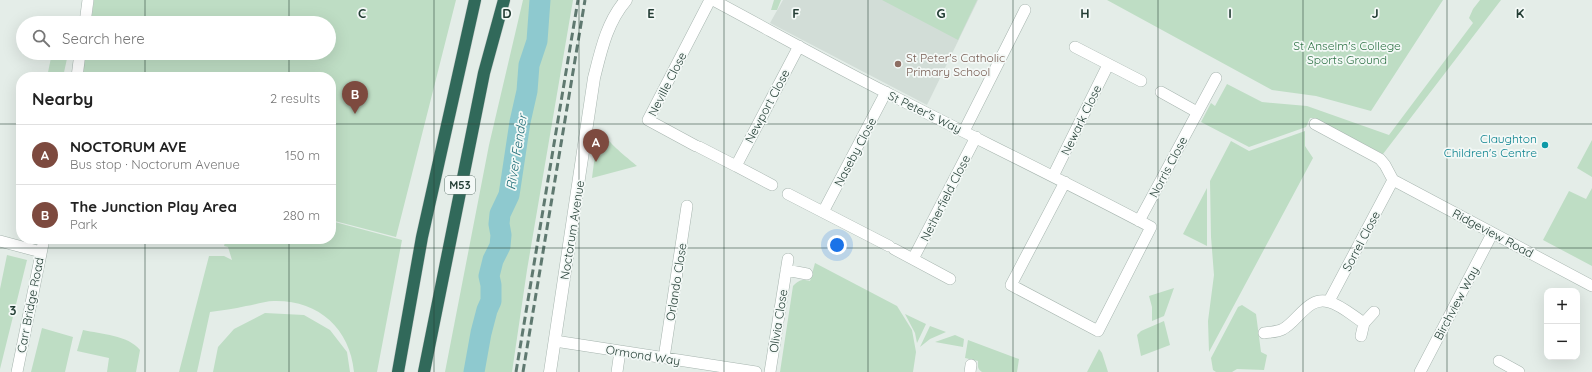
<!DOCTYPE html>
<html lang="en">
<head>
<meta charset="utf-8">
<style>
  body { margin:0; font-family:Quicksand,sans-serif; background:#f6f6f6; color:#222 }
  .controls { position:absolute; right:12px; bottom:12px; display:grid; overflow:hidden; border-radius:8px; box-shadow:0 4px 16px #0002 }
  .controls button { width:36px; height:36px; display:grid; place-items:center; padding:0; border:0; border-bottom:1px solid #e0e0e0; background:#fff; color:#222; font:20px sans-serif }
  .you { position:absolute; left:837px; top:245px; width:14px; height:14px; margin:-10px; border:3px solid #fff; border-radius:50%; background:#1a73e8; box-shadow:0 0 0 6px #1a73e833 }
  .badge { display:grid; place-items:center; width:26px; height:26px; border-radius:50%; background:#7d4a3f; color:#fff; font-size:13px; font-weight:700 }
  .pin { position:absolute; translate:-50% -33px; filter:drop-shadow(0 1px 2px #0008) }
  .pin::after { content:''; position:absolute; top:21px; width:14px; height:12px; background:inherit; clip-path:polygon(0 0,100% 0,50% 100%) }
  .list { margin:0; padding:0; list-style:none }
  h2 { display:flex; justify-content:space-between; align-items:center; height:52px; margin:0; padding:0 16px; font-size:17px }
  h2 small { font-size:13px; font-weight:400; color:#767676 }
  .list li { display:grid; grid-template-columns:26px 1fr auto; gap:12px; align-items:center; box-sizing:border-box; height:60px; padding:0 16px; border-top:1px solid #e0e0e0 }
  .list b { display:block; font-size:15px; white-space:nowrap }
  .list p { margin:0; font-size:13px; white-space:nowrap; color:#767676 }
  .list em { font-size:13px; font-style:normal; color:#767676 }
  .icon { flex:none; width:22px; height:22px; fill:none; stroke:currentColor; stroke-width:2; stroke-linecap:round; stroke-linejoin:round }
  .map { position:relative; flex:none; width:1592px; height:372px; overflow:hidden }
  .search { position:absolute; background:#fff; box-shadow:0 4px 16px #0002; left:16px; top:16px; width:320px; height:44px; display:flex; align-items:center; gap:10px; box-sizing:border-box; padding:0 14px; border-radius:22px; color:#767676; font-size:15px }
  .panel { position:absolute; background:#fff; box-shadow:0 4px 16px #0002; left:16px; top:72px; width:320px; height:172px; border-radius:16px }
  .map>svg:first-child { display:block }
  .built { fill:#d2ddd7 }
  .green { fill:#beddc4 }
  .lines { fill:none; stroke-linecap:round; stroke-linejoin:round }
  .river { stroke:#8ec9cf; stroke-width:21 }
  .minor-casing { stroke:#a7b5af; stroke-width:12 }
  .tertiary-casing { stroke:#a7b5af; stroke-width:13 }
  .motorway-casing { stroke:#c2c9c6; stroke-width:13 }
  .minor { stroke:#fff; stroke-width:11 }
  .tertiary { stroke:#fff; stroke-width:12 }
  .motorway { stroke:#31695a; stroke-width:12 }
  .rail { stroke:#5f7970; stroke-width:3; stroke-dasharray:8 4; stroke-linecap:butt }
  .grid { fill:none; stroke:#243e35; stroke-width:1; stroke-opacity:0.55 }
  .education-dot { fill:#8d6e63; stroke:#f4f9f7; stroke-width:1.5 }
  .culture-dot { fill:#0f9aa8; stroke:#f4f9f7; stroke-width:1.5 }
  .labels { text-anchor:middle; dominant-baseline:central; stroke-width:3.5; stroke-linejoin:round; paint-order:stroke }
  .shield { fill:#f4f9f7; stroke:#62766f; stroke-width:1 }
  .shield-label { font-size:11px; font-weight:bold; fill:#243e35 }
  .park-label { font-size:12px; fill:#2f7346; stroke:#f4f9f7 }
  .education-label { font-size:12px; fill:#785e54; stroke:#f4f9f7; text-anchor:start }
  .street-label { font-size:12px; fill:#243e35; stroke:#f4f9f7 }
  .culture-label { font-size:12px; fill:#0d838f; stroke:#f4f9f7; text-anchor:end }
  .water-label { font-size:13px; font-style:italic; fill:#206e78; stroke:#f4f9f7 }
  .grid-label { font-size:13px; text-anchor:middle; font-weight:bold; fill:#243e35; stroke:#f4f9f7; stroke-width:3.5; stroke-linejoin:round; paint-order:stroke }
</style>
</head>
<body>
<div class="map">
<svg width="1592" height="372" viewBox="0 0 1592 372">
  <rect width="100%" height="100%" fill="#e4ede8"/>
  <path class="built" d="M783 0H978L927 105 770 23Z"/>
  <path class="green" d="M94 0H456L396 237 331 220V77H82L86 53H329V23H91Z
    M523 0H573L527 270 512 372H445L489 145Z
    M774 0H781L777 10H771Z
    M882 0H977L958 40Z
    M1107 0H1443L1371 111 1316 96 1272 90Z
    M1480 0H1501L1383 154 1314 118H1310L1306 127 1249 147 1201 122 1211 103 1215 106 1227 84 1262 102 1307 106 1389 135 1473 23 1469 18 1473 9Z
    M52 53 68 54 63 77H47Z
    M1305 131V146L1313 158 1209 352 1208 321 1214 275 1211 237 1210 181 1231 141 1249 151Z
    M608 139C610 144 630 160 637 166L592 178 594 162V142Z
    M1592 140V177L1577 168Z
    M1207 188V246L1183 234Z
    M1592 188V266L1543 240 1569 191 1586 199Z
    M331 221 402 240 377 372H354C350 328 318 300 274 301 265 301 255 305 246 306 234 309 222 310 210 312L197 372H179L209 256H224L232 260 228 247 224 246 226 239H331Z
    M7 255 27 260 0 369V289Z
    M815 263 897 306 912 330 916 352 913 372H780L793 286C799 280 802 279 810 281Z
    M1174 288 1164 316 1152 321V307L1149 296Z
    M1242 305 1256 314 1261 352 1267 355 1264 370 1237 369 1232 372H1216L1213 370 1211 358 1238 307Z
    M265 313 304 315 330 330 347 352 350 372H213L218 347 234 329Z
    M905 314 926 324 917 343 915 333Z
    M1164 321 1170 345 1141 356 1137 335 1141 331Z
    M930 326 946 332 930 339 920 347Z
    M42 328 73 337 65 372H31Z
    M83 330C101 334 128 335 140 350L136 372H107L109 358 77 351Z
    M955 335 964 339 963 347 935 342Z
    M968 340 1019 359 1017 372H982C977 369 978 366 978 361L965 358Z
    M1099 349 1102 353 1108 372H1087Z"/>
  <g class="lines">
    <path class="river" d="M474 372 481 333 487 310 491 301V285L489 276 493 260 500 246 501 235 499 224 500 214 509 195 520 122 527 91 529 65 537 41 540 0"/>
    <g class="minor-casing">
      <path id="minor" d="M713 0C771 31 828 63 887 93 975 138 1064 181 1151 227L1098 331 1011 285 1065 182
        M85 23 88 0
        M1075 47 1141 81
        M77 77 80 53
        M1161 92 1197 112
        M1315 124 1380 159 1385 165 1393 180
        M964 131 1025 10
        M696 146 648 120 710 0
        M699 147 736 166
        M1053 176 1108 65
        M1393 180 1592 286
        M772 185 736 166 799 46
        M788 194 889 246
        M823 212 886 92
        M1139 221 1216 78
        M0 241 41 252
        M894 249 950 279
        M913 259 976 137
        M786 270 807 274
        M1329 301 1393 180
        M1264 333C1270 332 1278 332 1283 329 1297 322 1309 295 1329 302 1341 305 1353 316 1364 323L1374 312
        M1361 336 1364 323
        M555 341 756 372
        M664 358 687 206
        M1499 361 1519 372
        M17 372 44 239
        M617 372 620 351
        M770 372 788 259
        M970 372 971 365
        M1420 372 1492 234"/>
    </g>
    <g class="tertiary-casing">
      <path id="tertiary" d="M550 372 594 78C601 50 607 22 626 0"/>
    </g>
    <g class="motorway-casing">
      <path id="motorway" d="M398 372 422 237 475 0
        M424 372 484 73 504 0"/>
    </g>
    <use href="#minor" class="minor"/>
    <use href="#tertiary" class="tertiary"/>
    <use href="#motorway" class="motorway"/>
    <path class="rail" d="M516 372 578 0
      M523 372 585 0"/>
  </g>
  <path class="grid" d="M145 0V23M289 0V23M434 0V372M579 0V372M724 0V372M868 0V372M1013 0V372M1158 0V372M1303 0V372M1447 0V372M145 53V77M289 53V77M0 124H21M331 124H1592M145 239V372M289 239V372M0 248H1592"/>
  <circle class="education-dot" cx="898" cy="64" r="4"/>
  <circle class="culture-dot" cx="1545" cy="145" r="4"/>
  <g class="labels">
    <rect class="shield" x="445" y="176" width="30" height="18" rx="3"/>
    <g class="shield-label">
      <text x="460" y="185">M53</text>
    </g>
    <g class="park-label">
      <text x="1347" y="45">St Anselm's College<tspan x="1347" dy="14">Sports Ground</tspan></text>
    </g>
    <g class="education-label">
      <text x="906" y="57">St Peter's Catholic<tspan x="906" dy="14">Primary School</tspan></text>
    </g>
    <g class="street-label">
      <text transform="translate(667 84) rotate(-63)">Neville Close</text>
      <text transform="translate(767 106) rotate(-62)">Newport Close</text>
      <text transform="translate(925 112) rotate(26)">St Peter's Way</text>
      <text transform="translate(1081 120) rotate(-64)">Newark Close</text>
      <text transform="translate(855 152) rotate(-62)">Naseby Close</text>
      <text transform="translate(1168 167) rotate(-62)">Norris Close</text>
      <text transform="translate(945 198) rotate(-63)">Netherfield Close</text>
      <text transform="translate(572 230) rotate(-81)">Noctorum Avenue</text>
      <text transform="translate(1493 233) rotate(28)">Ridgeview Road</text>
      <text transform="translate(1361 241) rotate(-62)">Sorrel Close</text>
      <text transform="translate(676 282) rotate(-81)">Orlando Close</text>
      <text transform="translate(1456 303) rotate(-62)">Birchview Way</text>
      <text transform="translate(30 305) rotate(-79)">Carr Bridge Road</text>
      <text transform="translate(778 321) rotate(-81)">Olivia Close</text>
      <text transform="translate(643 355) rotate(9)">Ormond Way</text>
    </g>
    <g class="culture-label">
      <text x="1537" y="138">Claughton<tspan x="1537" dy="14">Children's Centre</tspan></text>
    </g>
    <g class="water-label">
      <text transform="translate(516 152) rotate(-81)">River Fender</text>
    </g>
  </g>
  <g class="grid-label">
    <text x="362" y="18">C</text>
    <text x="507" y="18">D</text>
    <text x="651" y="18">E</text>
    <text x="796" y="18">F</text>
    <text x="941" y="18">G</text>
    <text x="1085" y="18">H</text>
    <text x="1230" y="18">I</text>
    <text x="1375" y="18">J</text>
    <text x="1520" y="18">K</text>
    <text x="13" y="315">3</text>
  </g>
</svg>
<div class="controls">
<button>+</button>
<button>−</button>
</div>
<div class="you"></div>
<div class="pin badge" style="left:596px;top:162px">A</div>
<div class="pin badge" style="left:355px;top:114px">B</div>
<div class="search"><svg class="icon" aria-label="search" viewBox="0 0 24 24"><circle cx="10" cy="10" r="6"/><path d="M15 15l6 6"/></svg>Search here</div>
<section class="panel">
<h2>Nearby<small>2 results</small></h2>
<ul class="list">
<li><span class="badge">A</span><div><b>NOCTORUM AVE</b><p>Bus stop · Noctorum Avenue</p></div><em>150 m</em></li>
<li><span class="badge">B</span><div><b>The Junction Play Area</b><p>Park</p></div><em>280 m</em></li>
</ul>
</section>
</div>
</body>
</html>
